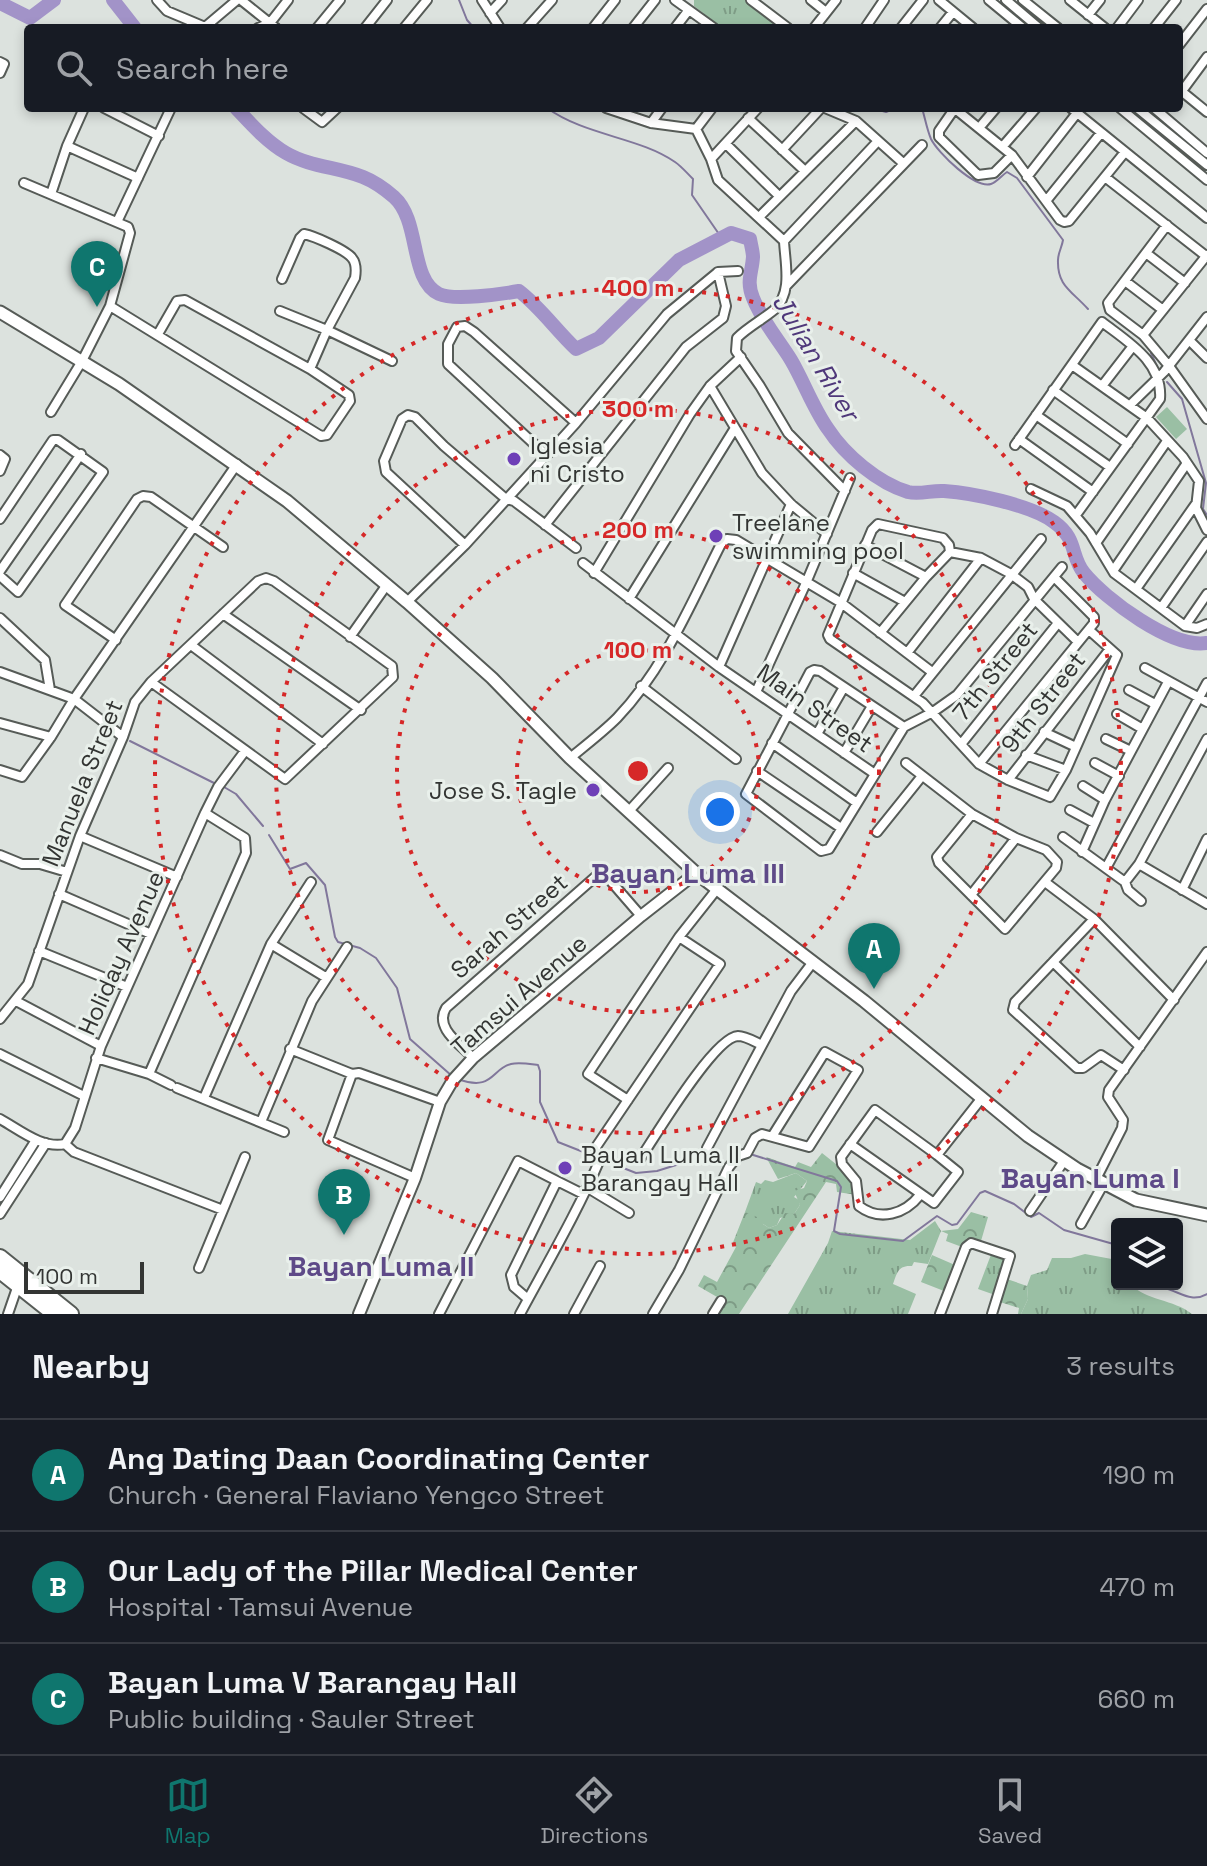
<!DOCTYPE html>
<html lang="en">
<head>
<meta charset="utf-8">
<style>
  body { margin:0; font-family:"Space Grotesk",sans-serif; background:#20242c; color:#f1f3f6 }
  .controls { position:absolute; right:24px; bottom:24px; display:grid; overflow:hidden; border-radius:8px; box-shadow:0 4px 12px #0003 }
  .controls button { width:72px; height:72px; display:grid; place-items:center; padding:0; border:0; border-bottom:2px solid #363941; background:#171b24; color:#f1f3f6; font:40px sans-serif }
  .scale { position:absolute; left:24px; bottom:20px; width:120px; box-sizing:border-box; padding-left:8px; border:4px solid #333533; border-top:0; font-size:22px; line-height:28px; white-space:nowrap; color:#333533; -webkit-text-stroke:6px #e9f0eb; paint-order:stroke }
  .you { position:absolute; left:720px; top:812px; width:28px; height:28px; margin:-20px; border:6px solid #fff; border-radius:50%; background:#1a73e8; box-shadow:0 0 0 12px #1a73e833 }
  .badge { display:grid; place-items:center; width:52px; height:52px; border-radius:50%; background:#0f766e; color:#fff; font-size:26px; font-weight:700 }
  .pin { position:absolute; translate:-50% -66px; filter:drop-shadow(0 2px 4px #0008) }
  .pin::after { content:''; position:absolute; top:42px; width:28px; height:24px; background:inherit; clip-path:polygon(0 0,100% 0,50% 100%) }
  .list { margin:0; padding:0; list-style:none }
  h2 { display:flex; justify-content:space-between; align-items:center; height:104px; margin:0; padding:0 32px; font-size:34px }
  h2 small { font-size:26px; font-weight:400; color:#9ea1a6 }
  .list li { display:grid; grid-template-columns:52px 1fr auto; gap:24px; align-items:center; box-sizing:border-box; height:112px; padding:0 32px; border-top:2px solid #363941 }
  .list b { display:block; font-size:30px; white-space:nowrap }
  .list p { margin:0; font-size:26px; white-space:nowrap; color:#9ea1a6 }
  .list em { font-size:26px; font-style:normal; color:#9ea1a6 }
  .icon { flex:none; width:44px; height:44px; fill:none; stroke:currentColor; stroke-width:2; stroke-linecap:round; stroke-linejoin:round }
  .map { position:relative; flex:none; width:1207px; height:1314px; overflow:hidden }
  .search { position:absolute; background:#171b24; box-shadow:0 4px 12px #0003; left:24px; right:24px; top:24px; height:88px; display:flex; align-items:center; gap:20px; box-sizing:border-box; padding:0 28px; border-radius:8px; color:#9ea1a6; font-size:30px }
  .sheet { height:440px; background:#171b24 }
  nav { display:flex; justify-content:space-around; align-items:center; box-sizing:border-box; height:112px; border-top:2px solid #363941; background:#171b24; font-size:22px; color:#9ea1a6 }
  nav a { display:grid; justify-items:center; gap:4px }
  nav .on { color:#0f766e }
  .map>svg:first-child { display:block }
  .grass { fill:url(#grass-tufts) }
  .forest { fill:url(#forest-crowns) }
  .pitch { fill:#9abfa4 }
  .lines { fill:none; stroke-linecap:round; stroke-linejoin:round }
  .stream { stroke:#81779b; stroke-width:2 }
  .river { stroke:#a293c8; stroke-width:14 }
  .minor-casing { stroke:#565b57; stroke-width:12 }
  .tertiary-casing { stroke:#565b57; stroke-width:14 }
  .secondary-casing { stroke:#565b57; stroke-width:15 }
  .trunk-casing { stroke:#565b57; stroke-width:18 }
  .minor { stroke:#fff; stroke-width:8 }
  .tertiary { stroke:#fff; stroke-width:10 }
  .secondary { stroke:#fff; stroke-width:11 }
  .trunk { stroke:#fff; stroke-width:14 }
  .ring { fill:none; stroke:#d62828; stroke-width:4; stroke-dasharray:4 8 }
  .poi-dot { fill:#6e40b7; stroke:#e9f0eb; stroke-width:3 }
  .labels { text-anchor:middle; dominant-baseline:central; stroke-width:6; stroke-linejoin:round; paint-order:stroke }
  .poi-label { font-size:24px; fill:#333533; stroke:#e9f0eb; text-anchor:start }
  .street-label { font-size:24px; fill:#333533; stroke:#e9f0eb }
  .water-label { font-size:26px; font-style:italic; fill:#4f387a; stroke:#e9f0eb }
  .quarter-label { font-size:28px; font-weight:bold; fill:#5e4a88; stroke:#e9f0eb }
  .centre { fill:#d62828; stroke:#e9f0eb; stroke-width:4 }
  .ring-label { font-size:24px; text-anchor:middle; font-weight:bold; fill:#d62828; stroke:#e9f0eb; stroke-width:6; stroke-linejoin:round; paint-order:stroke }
</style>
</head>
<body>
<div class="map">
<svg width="1207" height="1314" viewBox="0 0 1207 1314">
  <defs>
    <pattern id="grass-tufts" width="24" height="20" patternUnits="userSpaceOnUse" patternTransform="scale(2)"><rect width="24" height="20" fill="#9abfa4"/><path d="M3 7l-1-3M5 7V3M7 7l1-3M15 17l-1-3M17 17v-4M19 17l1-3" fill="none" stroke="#7e9c86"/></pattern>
    <pattern id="forest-crowns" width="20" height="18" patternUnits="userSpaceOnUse" patternTransform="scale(2)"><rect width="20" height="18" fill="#9abfa4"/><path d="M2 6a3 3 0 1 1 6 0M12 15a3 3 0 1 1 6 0" fill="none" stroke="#7e9c86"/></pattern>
  </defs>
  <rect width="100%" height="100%" fill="#dce2de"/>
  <path class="grass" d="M694 0H747L784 28H722L694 6Z
    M796 1173 807 1181 794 1197 799 1200 800 1205 794 1214 780 1218 777 1225 769 1228 745 1212 756 1182 761 1184 765 1180 773 1182Z
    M935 1221 941 1231 928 1264 914 1262 912 1266C898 1265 897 1273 893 1284L916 1294 908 1314H788L828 1243 832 1231 910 1240Z
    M992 1252 1006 1257 995 1295 978 1289Z
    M1085 1254 1117 1260V1284H1130C1147 1301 1173 1299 1192 1314H1021L1028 1299 1027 1286 1031 1275 1047 1270 1052 1258H1071Z"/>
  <path class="forest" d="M822 1153 851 1176 857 1195 837 1192 836 1184 826 1182 739 1314H717L724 1301 698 1286 704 1275 717 1282 736 1247 732 1245 745 1212 762 1219 763 1224 769 1228 777 1225 785 1213 794 1214 800 1205 794 1191 804 1188 807 1181 796 1173 778 1179 766 1157 795 1167 798 1162 811 1167Z
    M971 1212 988 1217 981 1241 967 1238 962 1247 946 1241 948 1234 941 1231 958 1229Z
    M932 1255 955 1265 944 1291 921 1282Z
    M1007 1279 1027 1286 1028 1299 1021 1314H1018L1019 1308 1000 1302Z"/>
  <path class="pitch" d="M108 248 120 252 111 281 98 277Z
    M1167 407 1187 429 1176 439 1156 417Z"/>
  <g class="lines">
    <path class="stream" d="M459 0 467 20 474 28
      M547 108C586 136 639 137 675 162 681 166 687 173 693 179L692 195 721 237
      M872 108 886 112 896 108
      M922 108C925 118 927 130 931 139 938 153 975 189 991 184 997 182 1002 175 1007 172L1017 178 1063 240C1062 247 1058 253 1058 260 1057 286 1072 291 1088 309
      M1151 353 1158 369
      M1167 382 1182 399 1206 483 1203 509 1207 515
      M130 741 214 783
      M224 787 236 794 263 826
      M269 835 290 869 306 863 325 885 335 937 338 942 360 948 376 958 397 988 410 1039 452 1076
      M458 1079C493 1092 491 1069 511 1064 519 1062 530 1064 538 1065L540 1071V1102L558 1142 596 1157
      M750 1154 837 1181 841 1187 834 1231 840 1234 903 1241 937 1216 952 1225 957 1224 980 1193 985 1191 1014 1204 1031 1217 1039 1213 1064 1230 1117 1245
      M603 1160 636 1173 657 1171 692 1160 719 1158
      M1137 1284 1141 1289C1173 1279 1184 1307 1207 1294"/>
    <path class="river" d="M113 0 135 28
      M0 3 30 18 54 0
      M236 108C251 124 267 142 286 153 310 167 339 167 363 177 373 181 386 190 394 197 421 221 409 280 439 294 454 301 502 294 519 291 540 307 556 330 576 349L599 338 679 260 731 233 750 239C751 245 753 252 753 257 752 273 746 281 753 298 762 321 778 339 791 360 804 382 813 408 828 429 845 455 878 483 908 492 920 495 932 490 944 491 973 493 1031 505 1054 522 1078 539 1070 556 1084 573 1105 599 1172 649 1207 643"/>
    <g class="minor-casing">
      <path id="minor" d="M157 0 167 11 205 27 237 0
        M241 0 276 28
        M482 0 500 28
        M675 0 714 28
        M751 0 788 28
        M811 0 826 12
        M939 0 973 28
        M989 0 1023 28
        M1006 0 1039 28
        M1023 0 1058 28
        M1070 0 1105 28
        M490 13 502 0
        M1088 15 1100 0
        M258 28 270 23 288 0
        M317 28 340 0
        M365 28 387 0
        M404 28 427 0
        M527 28 552 0
        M593 28 615 0
        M633 28 655 0
        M675 28 688 11
        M814 28 836 0
        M865 28 884 0
        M901 28 923 0
        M940 28 953 12
        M1117 28 1138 0
        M1154 28 1176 0
        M1179 45 1207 9
        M0 62 4 64 0 73
        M1180 90 1207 112
        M1182 91 1207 57
        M104 108 159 136
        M303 108 322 122 337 108
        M606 108 651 123 696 129 711 159
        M758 108 711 159 718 180 784 241C785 263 793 293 774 310 762 320 748 327 737 338L736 351 760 386 788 433 845 491
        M825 108 856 121 903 163
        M954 108 1012 155 1060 220 1064 222 1069 221 1125 152
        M955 108 939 131V137L978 175 994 173 1012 155
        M1071 108 1207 218
        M1120 108 1207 180
        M1137 108 1207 165
        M1154 108 1207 153
        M748 118 805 171
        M651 123 662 108
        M979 128 996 108
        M696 129 712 108
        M726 144 779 196
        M67 146 138 178
        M1003 146 1036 108
        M782 150 821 108
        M1027 177 1077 113
        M1105 177 1206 256
        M24 183 128 227 130 233 110 306 82 361 51 412
        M51 194 67 146 84 108
        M1046 201 1101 133
        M759 217 856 121
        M117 222 171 108
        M784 241 878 141
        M1146 253 1185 283
        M1207 255 1143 335 1169 366 1207 419
        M1125 281 1163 310
        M786 286 922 145
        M110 306 321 436 327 435 350 401 349 395 310 369 185 300 177 301 158 334
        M280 311 327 330 355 278C356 272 357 264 352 258 346 250 314 236 304 234L300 238 282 279
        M1143 335 1110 310 1108 303 1167 225
        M1189 340 1207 358
        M1072 365 1147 418 1183 457 1199 481 1196 508 1207 530
        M310 369 327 330 392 361
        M710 386 762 473 791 504 827 534
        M1102 386 1133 346
        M1053 390 1128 444
        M1130 405 1164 372 1207 317
        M1036 415 1110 467
        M1019 439 1093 492
        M1015 445 1102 322C1128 342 1163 362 1160 399L1076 515
        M0 455 5 459 0 471
        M546 455 448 364V344L457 327 465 326 474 332 576 423
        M1031 489 1067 506 1090 533 1114 573 1185 626 1197 628 1207 624
        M0 519 53 440H58L103 472 18 592 0 576
        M545 525 686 347 723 318 726 306 718 272
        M1096 543 1167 441
        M465 545 386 472 384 461 402 419 408 415 415 417 444 446 506 499 514 501 576 548
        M865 545 926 577
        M950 552 949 545 943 538 878 524 872 530 828 635 830 639 923 703 979 764 1008 780 1050 797 1066 770 1117 655 1089 630
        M583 563 719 667 875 774
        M0 571 81 454
        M1113 571 1187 463
        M594 573 690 414 710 386 741 357
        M853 573 905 602
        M1136 589 1195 505
        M629 599 735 428
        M407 602 465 545 576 423 667 314 718 272 738 271
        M1161 608 1207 542
        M223 614 361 710
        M0 618 45 660 50 690
        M1185 626 1207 594
        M880 633 926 577 950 552 981 558 1011 574 1028 587 1034 599 1078 642
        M350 637 386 586
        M116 640 65 605 137 499 143 496 151 497 223 547
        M191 645 323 744
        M907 653 981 558
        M719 667 791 504
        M1145 668 1207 702
        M0 672 74 699 237 464
        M641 686 736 759
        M1129 690 1155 704
        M756 692 806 583 850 478
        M914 696 1041 539
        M1117 714 1141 728
        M0 723 51 737
        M904 727 820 671 814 670 810 672 746 794 821 851 829 849 904 727 933 712 957 695 1062 567
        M1044 732 1076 747
        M817 734 844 687
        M1106 739 1131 751
        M772 743 857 803
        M962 743 1058 623
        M844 753 872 706
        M1026 755 1066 770
        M570 758C586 745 603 732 617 718 664 669 691 603 721 544L727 539 736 540 840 602 932 672
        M906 763 972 814 1016 838 1046 850 1057 862 1056 868 1005 929 939 863 937 857 972 814
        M1095 763 1119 776
        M979 764 1094 623V617L1054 577
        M0 770 22 777 51 737 74 699 123 737
        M757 771 841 828
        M1008 780 1110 649
        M1083 786 1105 800
        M1070 810 1094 823
        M629 811 668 768
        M205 813 218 787 245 751
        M877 832 922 776
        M80 836 177 877
        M1063 837 1125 882 1128 890 1141 901
        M1082 852 1105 800 1168 682
        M0 855 22 864H40L67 872
        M1139 864 1207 904
        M1106 868 1207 683
        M1045 882 1094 919 1174 1000
        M1125 882 1139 864 1207 739
        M1182 890 1207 839
        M59 894 151 934
        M971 895 1016 838
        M1094 919 1015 1002 1013 1010 1077 1068H1083L1101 1055 1124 1070
        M271 944 327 978
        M39 951 127 987
        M1053 962 1140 1047
        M16 1001 101 1046
        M0 1019 28 984 80 836 123 737 135 702 151 682 258 581 266 578 274 581 392 666 393 677 285 779 151 682
        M290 1049 352 1074 359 1073 440 1102
        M0 1054 84 1096
        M96 1058 149 1074 171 1085
        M473 1058C460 1044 434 1028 446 1008L602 871 641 916
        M352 1074 328 1140 415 1178
        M177 1088 284 1132
        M204 1098 271 944 311 882
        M628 1100 588 1074 679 937 717 889
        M0 1119C20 1130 42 1149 65 1144L74 1152 223 1210
        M261 1122 312 1001 347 947
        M65 1144 75 1128 101 1046 205 813 245 838 246 853 149 1074
        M850 1144 934 1203 958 1172 937 1155
        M707 1148 791 991 813 962
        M640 1159C655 1137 714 1037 738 1036 746 1036 755 1042 762 1045
        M1096 1179 1122 1128 1123 1120 1108 1097 1109 1090 1207 952
        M557 1181 583 1194
        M588 1188 629 1213
        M920 1195C905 1214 880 1222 859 1206L856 1181 842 1164 841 1157 875 1110 937 1155 981 1099
        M0 1197 36 1140
        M1030 1211 1064 1161
        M0 1214 46 1143
        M1081 1224 1104 1183
        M199 1268 245 1157
        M8 1314 19 1282
        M439 1314 518 1161 557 1181 511 1275 514 1287 528 1299
        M520 1314C548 1262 578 1211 601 1157L596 1152V1147L720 964 679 937
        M574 1314 600 1266
        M653 1314 679 1270 729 1167 738 1156 747 1153 755 1138 762 1134 809 1147 858 1070 825 1052 773 1135
        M713 1314 721 1301
        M940 1314 966 1247 971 1243 1010 1256 992 1314"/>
    </g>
    <g class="tertiary-casing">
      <path id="tertiary" d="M359 1314 415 1178 440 1102 453 1080 473 1058 641 916 696 873"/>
    </g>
    <g class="secondary-casing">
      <path id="secondary" d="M0 312 119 384 287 501 407 602 492 678 570 758 696 873 864 1001 1028 1136 1077 1169 1136 1200 1207 1215"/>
    </g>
    <g class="trunk-casing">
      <path id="trunk" d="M0 1257 71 1314
        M0 1271 54 1314"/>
    </g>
    <use href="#minor" class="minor"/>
    <use href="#tertiary" class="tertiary"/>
    <use href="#secondary" class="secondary"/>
    <use href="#trunk" class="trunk"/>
  </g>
  <g class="ring">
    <circle cx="638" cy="771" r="121"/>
    <circle cx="638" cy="771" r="241"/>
    <circle cx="638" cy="771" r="362"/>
    <circle cx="638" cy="771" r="483"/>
  </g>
  <g class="poi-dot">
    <circle cx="514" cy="459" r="8"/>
    <circle cx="716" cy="536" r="8"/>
    <circle cx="593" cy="790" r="8"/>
    <circle cx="565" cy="1168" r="8"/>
  </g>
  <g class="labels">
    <g class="poi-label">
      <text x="530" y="445">Iglesia<tspan x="530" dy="28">ni Cristo</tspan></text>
      <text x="732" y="522">Treelane<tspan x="732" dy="28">swimming pool</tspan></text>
      <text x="577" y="790" text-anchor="end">Jose S. Tagle</text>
      <text x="581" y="1154">Bayan Luma II<tspan x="581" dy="28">Barangay Hall</tspan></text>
    </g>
    <g class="street-label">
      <text transform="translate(995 671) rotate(-51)">7th Street</text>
      <text transform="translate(1043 702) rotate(-52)">9th Street</text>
      <text transform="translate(815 708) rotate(35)">Main Street</text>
      <text transform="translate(82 783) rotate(-68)">Manuela Street</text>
      <text transform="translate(509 926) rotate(-41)">Sarah Street</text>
      <text transform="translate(121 953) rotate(-66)">Holiday Avenue</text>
      <text transform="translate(519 995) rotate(-41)">Tamsui Avenue</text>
    </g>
    <g class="water-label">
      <text transform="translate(816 357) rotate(59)">Julian River</text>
    </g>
    <g class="quarter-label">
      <text x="688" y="873">Bayan Luma III</text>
      <text x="1090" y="1178">Bayan Luma I</text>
      <text x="381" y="1266">Bayan Luma II</text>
    </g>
  </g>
  <circle cx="638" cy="771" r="12" class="centre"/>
  <g class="ring-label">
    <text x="638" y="296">400 m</text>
    <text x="638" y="417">300 m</text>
    <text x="638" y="538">200 m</text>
    <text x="638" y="658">100 m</text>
  </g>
</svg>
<div class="controls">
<button><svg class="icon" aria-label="layers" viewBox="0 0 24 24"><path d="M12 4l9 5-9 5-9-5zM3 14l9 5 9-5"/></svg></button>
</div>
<div class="scale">100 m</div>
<div class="you"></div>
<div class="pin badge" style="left:874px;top:989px">A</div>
<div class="pin badge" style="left:344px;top:1235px">B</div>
<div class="pin badge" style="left:97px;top:307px">C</div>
<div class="search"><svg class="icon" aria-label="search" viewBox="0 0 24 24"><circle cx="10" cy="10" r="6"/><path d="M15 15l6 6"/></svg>Search here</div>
</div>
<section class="sheet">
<h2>Nearby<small>3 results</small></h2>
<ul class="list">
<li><span class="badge">A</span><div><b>Ang Dating Daan Coordinating Center</b><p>Church · General Flaviano Yengco Street</p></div><em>190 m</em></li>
<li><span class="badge">B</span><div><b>Our Lady of the Pillar Medical Center</b><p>Hospital · Tamsui Avenue</p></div><em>470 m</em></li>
<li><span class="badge">C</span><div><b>Bayan Luma V Barangay Hall</b><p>Public building · Sauler Street</p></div><em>660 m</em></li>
</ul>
</section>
<nav>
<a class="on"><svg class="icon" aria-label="map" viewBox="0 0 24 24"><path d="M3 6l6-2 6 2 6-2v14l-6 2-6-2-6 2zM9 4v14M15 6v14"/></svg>Map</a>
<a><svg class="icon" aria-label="directions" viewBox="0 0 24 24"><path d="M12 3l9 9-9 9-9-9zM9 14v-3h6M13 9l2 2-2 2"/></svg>Directions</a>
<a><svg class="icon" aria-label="saved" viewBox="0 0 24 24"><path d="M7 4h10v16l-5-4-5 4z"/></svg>Saved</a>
</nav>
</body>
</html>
